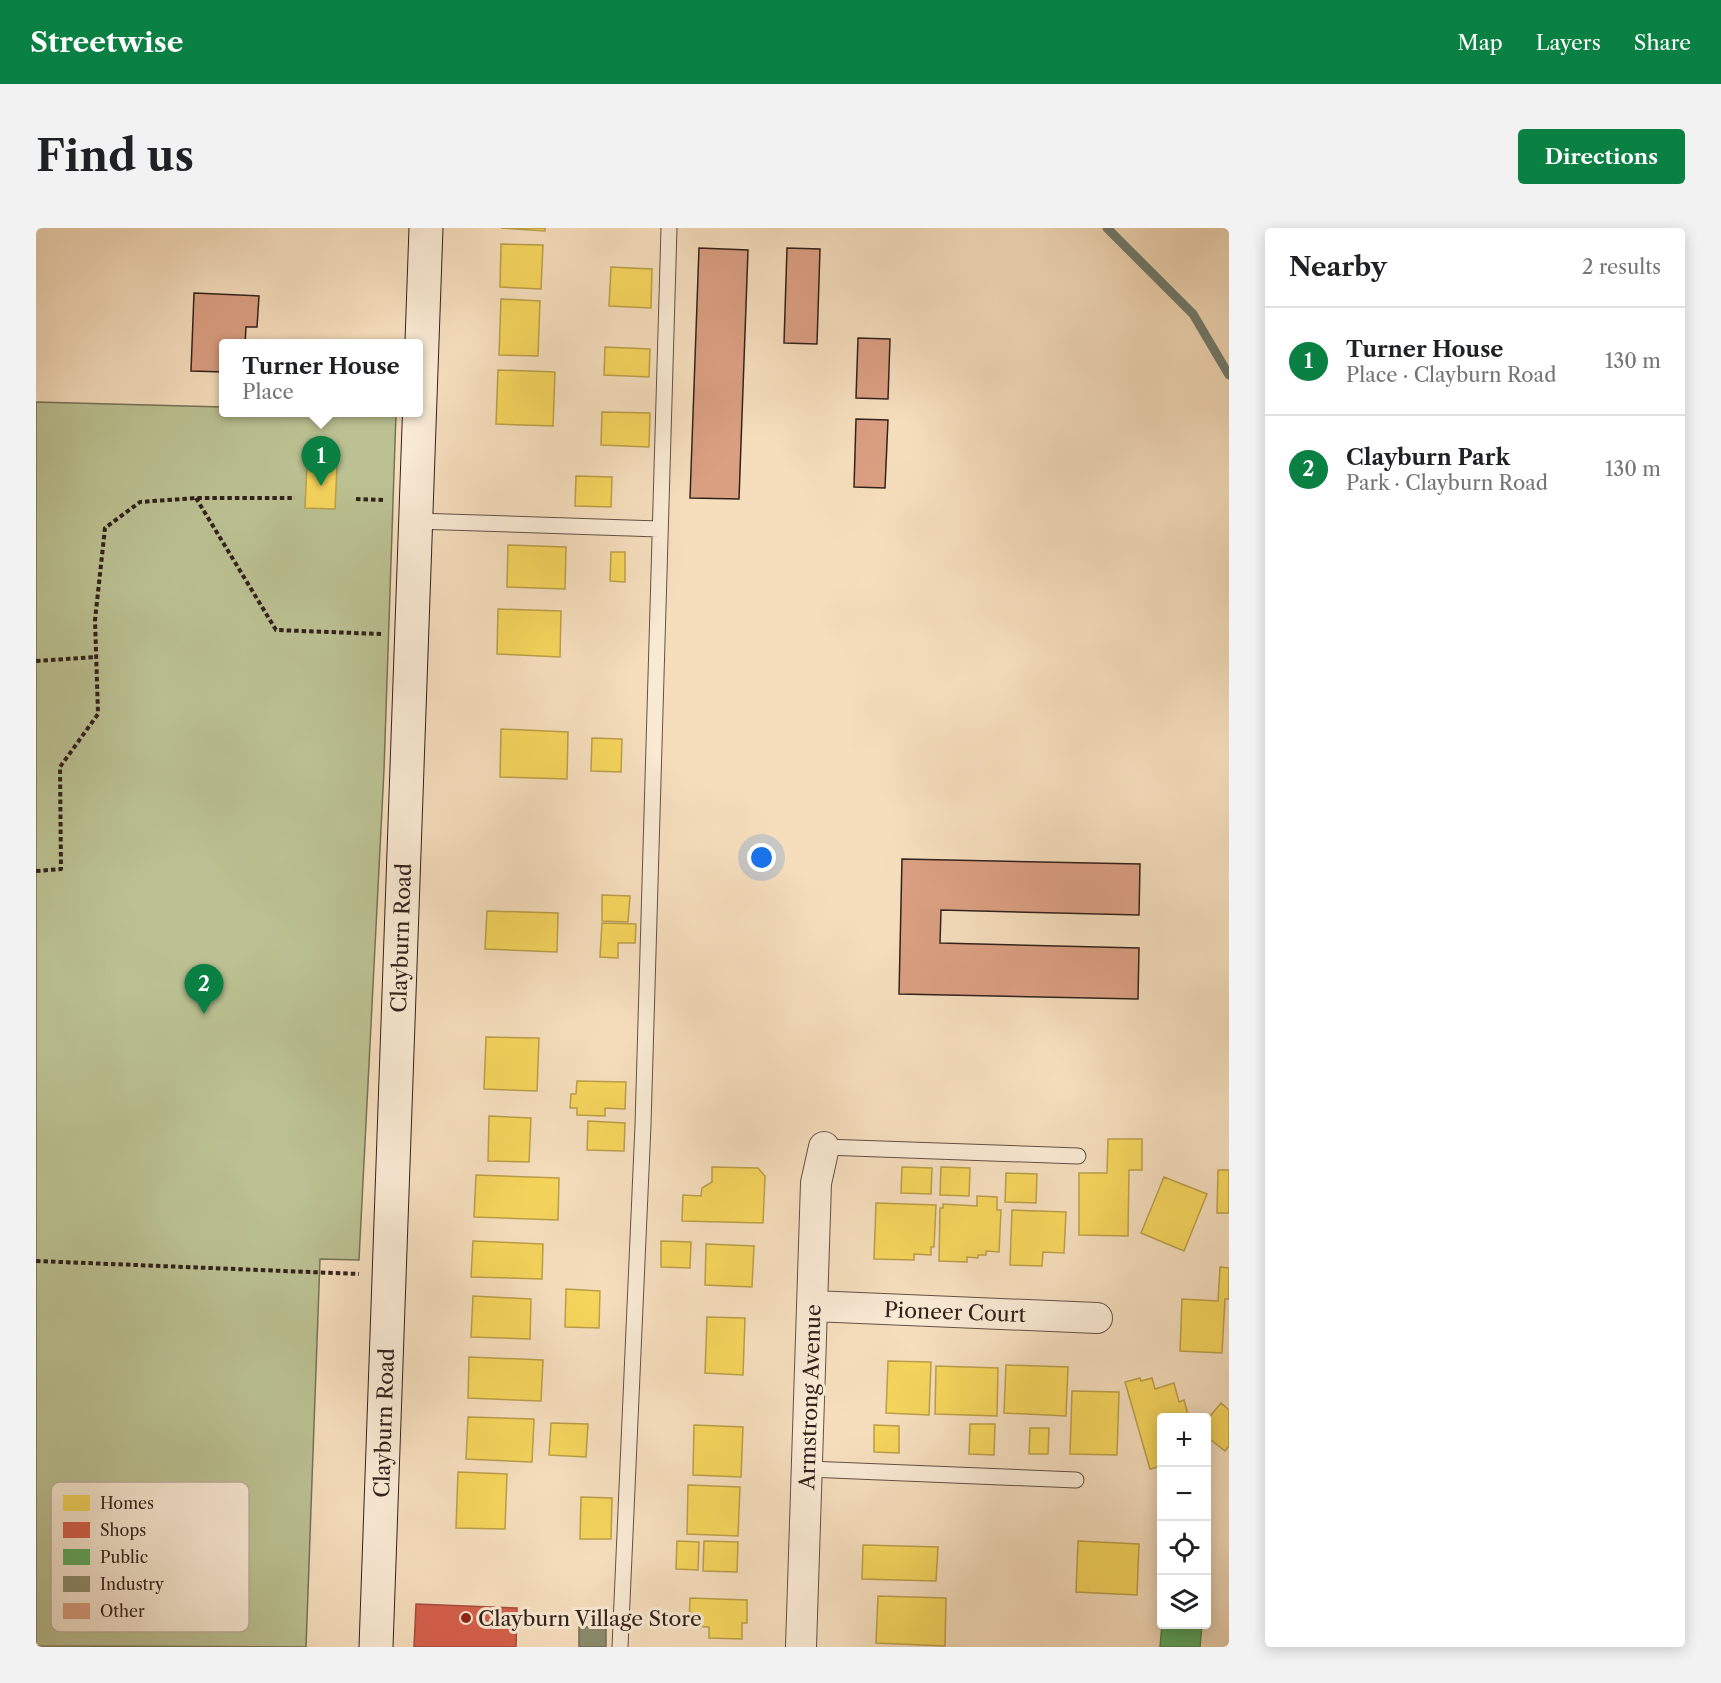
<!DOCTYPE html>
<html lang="en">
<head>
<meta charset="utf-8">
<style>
  body { margin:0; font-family:"Libre Caslon Text",serif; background:#f2f2f2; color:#202124 }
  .controls { position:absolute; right:18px; bottom:18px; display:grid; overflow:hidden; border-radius:6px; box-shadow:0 3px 15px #0003 }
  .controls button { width:54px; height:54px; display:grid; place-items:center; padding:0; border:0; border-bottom:2px solid #e0e0e0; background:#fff; color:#202124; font:30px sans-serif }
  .you { position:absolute; left:726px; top:630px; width:21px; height:21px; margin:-15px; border:4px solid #fff; border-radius:50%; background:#1a73e8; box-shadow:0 0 0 9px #1a73e833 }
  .badge { display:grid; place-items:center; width:39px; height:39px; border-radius:50%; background:#0b8043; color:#fff; font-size:20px; font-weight:700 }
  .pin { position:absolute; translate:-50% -50px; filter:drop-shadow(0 2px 3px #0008) }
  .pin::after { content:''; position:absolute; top:32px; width:21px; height:18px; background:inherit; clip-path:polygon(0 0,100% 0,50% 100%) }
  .popup { position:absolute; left:183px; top:111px; width:204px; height:78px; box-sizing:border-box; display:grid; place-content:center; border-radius:6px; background:#fff; filter:drop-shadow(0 2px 4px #0005); font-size:20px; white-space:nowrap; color:#757577 }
  .popup b { font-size:22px; color:#202124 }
  .popup::after { content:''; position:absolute; left:50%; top:100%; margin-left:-12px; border:12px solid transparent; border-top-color:#fff }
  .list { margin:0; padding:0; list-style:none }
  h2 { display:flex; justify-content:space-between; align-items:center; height:78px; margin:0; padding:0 24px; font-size:26px }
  h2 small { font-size:20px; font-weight:400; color:#757577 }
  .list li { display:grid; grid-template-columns:39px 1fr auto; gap:18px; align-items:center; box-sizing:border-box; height:108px; padding:0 24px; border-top:2px solid #e0e0e0 }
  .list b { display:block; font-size:22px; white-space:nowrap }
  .list p { margin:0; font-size:20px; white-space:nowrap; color:#757577 }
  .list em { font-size:20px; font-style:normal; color:#757577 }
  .icon { flex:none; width:33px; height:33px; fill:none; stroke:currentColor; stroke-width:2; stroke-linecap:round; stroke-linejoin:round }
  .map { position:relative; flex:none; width:1193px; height:1419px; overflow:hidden; border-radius:6px }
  header { display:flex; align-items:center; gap:36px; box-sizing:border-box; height:84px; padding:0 30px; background:#0b8043; color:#fff }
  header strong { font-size:28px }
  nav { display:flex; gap:33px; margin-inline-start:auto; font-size:21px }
  .intro { display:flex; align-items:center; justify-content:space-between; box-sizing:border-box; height:144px; padding:0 36px }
  h1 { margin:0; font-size:42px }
  .button { padding:15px 27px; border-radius:6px; background:#0b8043; color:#fff; font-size:21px; font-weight:700 }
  main { display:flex; gap:36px; padding:0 36px }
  aside { flex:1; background:#fff; border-radius:6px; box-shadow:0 3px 15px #0003 }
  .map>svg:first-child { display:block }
  .green { fill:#bbc192; stroke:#767257; stroke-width:1.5 }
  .homes { fill:#f6d55c; stroke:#bb9f49; stroke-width:1.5 }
  .shops { fill:#d6604d; stroke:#a54d3e; stroke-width:1.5 }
  .public { fill:#5aae61; stroke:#4e844c; stroke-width:1.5 }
  .industry { fill:#8c8c6e; stroke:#716c55; stroke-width:1.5 }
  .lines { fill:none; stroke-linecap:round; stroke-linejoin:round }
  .stream { stroke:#727e72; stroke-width:9 }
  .building { fill:#db9f82; stroke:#32221c; stroke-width:1.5 }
  .lane-casing { stroke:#635144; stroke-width:17 }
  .street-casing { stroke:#635144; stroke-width:32 }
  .secondary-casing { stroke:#32221c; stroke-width:35 }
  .path { stroke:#32221c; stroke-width:4; stroke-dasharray:4.5 3; stroke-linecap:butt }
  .lane { stroke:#f9ead4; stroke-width:15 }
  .street { stroke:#f9ead4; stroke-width:30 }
  .secondary { stroke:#f9ead4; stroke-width:33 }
  .poi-dot { fill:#8f2418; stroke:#f9ead4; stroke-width:2 }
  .labels { text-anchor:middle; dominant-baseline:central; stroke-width:6; stroke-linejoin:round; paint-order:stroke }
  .street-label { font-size:21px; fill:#32221c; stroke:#f9ead4 }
  .poi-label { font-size:21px; fill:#32221c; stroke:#f9ead4; text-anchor:start }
  .key { fill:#f9ead4; stroke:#bdae9d; stroke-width:1.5 }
  .key-label { font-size:16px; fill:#32221c }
</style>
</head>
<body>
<header>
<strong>Streetwise</strong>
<nav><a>Map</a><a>Layers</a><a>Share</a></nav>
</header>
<div class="intro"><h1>Find us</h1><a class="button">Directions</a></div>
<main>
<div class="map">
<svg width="1193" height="1419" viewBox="0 0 1193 1419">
  <rect width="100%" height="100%" fill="#f6debd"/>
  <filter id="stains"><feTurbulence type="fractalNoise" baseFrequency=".00333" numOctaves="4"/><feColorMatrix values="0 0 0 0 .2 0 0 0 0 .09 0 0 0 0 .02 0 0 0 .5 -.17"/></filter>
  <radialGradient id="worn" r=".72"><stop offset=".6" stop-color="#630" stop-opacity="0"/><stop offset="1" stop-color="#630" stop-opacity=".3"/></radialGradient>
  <path class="green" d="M0 174 187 179 188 184 360 185 348 542 323 1032 284 1031 270 1419 0 1418Z"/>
  <path class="homes" d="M465 0H509V3Z
    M465 16 507 17 505 61 464 59Z
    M575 39 616 41 615 80 573 78Z
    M465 71 504 73 502 128 463 127Z
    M569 119 614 121 613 149 568 147Z
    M462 142 519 144 517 198 460 196Z
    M566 184 614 185 613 219 565 217Z
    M271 236 301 237 299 281 269 280Z
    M540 248 576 249 575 279 539 278Z
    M472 317 530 319 529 361 471 359Z
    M575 324H589V354L574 353Z
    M462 381 525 383 524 429 461 426Z
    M465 501 532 504 531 551 464 549Z
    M556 510 586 511 585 544 555 543Z
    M566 667 594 668 592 694 566 693Z
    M451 683 522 685 521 724 449 721Z
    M566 695 600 696 599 715H582V730L564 729Z
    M450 809 503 810 501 863 448 861Z
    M541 853 590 854 589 881 569 880V888L541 887V880H534L535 866H540Z
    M453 888 495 890 493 934 452 933Z
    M552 893 589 895 588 923 551 922Z
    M1072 911H1106V942H1093L1092 1008 1043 1007V945H1071Z
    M676 939 722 940 729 948 727 995 646 993 647 967 665 968 666 960 676 954Z
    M866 939 896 940 895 966 865 965Z
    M905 939 934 940 933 968 904 967Z
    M1182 942H1193V985H1181Z
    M970 945 1001 946 1000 975 969 974Z
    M440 947 523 950 522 992 438 989Z
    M1128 949 1171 966 1148 1023 1105 1005Z
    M941 968 961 969V982H965L963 1024 950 1023V1027H942V1030L931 1029V1034L903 1033 904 980H907V976L941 978Z
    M840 975 900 977 898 1019H895V1027L878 1026V1032L838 1031Z
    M976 982 1030 984 1028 1025 1007 1024 1006 1038 974 1037Z
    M437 1013 507 1016 506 1051 435 1049Z
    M625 1013 655 1014 654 1040 625 1039Z
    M670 1016 718 1018 716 1059 669 1057Z
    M1184 1039 1193 1040V1071H1189L1186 1125 1144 1123 1146 1071 1182 1073Z
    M530 1061 564 1063 563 1100 529 1099Z
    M437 1068 495 1071 494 1111 435 1109Z
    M671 1089 709 1090 707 1147 669 1145Z
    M433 1129 507 1132 505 1173 432 1170Z
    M852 1133 895 1134 893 1187 850 1185Z
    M970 1137 1032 1139 1030 1188 968 1185Z
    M900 1138 962 1140 961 1188 899 1186Z
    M1104 1150 1105 1153 1116 1150 1119 1161 1138 1155 1143 1174 1148 1172 1153 1190H1126V1238L1114 1241 1089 1154Z
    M1036 1163 1083 1164 1081 1227 1034 1226Z
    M1185 1175 1193 1182V1218L1189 1223 1170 1208V1193Z
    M432 1189 498 1191 496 1234 430 1231Z
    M515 1195 552 1196 550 1229 513 1227Z
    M934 1196H959L958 1227 933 1226Z
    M658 1197 707 1199 705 1249 657 1247Z
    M838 1197 863 1198V1225L838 1224Z
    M994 1200H1013L1012 1226H993Z
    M422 1244 471 1246 469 1301 420 1300Z
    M652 1257 704 1259 702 1308 651 1306Z
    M545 1269 576 1270 575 1311H544Z
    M641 1313 663 1314 662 1342 640 1341Z
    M668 1313 702 1314 701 1344 667 1343Z
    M1042 1313 1103 1316 1101 1367 1040 1364Z
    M827 1317 902 1319 900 1353 826 1351Z
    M842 1368 910 1370 909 1418 840 1415Z
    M654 1370 711 1372V1395H706V1411L673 1410V1399L653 1398Z"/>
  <path class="shops" d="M380 1376 481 1380 480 1419H378Z"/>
  <path class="public" d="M1126 1396H1166L1164 1419H1124Z"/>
  <path class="industry" d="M543 1399H570V1419H543Z"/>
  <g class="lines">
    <path class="stream" d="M1071 0 1157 86 1193 147"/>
  </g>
  <path class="building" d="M663 20 712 22 703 271 654 270Z
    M751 20 784 21 781 116 748 115Z
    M158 65 223 68 221 99H210L209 116H188V144L155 143Z
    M822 110 854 111 852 171 820 170Z
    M820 191 852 192 849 260 818 259Z
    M866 631 1104 636 1103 687 905 682 904 715 1103 720 1102 771 863 766Z"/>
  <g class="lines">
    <g class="lane-casing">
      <path id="lane" d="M380 293 623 301
        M788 919 1042 928
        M772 1241 1040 1252
        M584 1419 607 897 633 0"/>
    </g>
    <g class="street-casing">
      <path id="street" d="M777 1078 1061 1090
        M765 1419 780 955 788 919"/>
    </g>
    <g class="secondary-casing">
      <path id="secondary" d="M340 1419 390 0"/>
    </g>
    <path class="path" d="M160 270 240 402 345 406
      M320 271 349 272
      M0 433 61 429
      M0 643 25 641 24 539 62 486 59 392 69 300 104 274 160 270H259
      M0 1033 323 1046"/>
    <use href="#lane" class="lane"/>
    <use href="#street" class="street"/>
    <use href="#secondary" class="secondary"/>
  </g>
  <circle class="poi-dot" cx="430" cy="1390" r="6"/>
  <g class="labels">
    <g class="street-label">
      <text transform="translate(365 710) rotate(-88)">Clayburn Road</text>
      <text transform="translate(919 1084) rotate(2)">Pioneer Court</text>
      <text transform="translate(774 1169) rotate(-88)">Armstrong Avenue</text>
      <text transform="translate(348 1195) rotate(-88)">Clayburn Road</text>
    </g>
    <g class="poi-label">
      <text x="442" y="1390">Clayburn Village Store</text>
    </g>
  </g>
  <rect x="15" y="1254" width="198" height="150" rx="9" class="key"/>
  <rect x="27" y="1267" width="27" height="16" fill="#f6d55c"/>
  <rect x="27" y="1294" width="27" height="16" fill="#d6604d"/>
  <rect x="27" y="1321" width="27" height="16" fill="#5aae61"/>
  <rect x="27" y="1348" width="27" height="16" fill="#8c8c6e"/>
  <rect x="27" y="1375" width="27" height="16" fill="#db9f82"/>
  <g class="key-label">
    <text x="64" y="1281">Homes</text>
    <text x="64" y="1308">Shops</text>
    <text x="64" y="1335">Public</text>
    <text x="64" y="1362">Industry</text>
    <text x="64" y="1389">Other</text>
  </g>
  <rect width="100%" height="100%" filter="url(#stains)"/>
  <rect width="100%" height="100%" fill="url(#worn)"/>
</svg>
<div class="controls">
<button>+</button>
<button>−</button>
<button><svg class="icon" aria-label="locate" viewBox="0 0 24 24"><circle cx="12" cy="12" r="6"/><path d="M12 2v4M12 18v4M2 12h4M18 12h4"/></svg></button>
<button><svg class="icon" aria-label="layers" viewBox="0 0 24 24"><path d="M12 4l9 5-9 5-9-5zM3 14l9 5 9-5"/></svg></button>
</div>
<div class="you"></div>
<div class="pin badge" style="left:285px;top:258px">1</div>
<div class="popup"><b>Turner House</b>Place</div>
<div class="pin badge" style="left:168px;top:786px">2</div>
</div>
<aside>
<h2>Nearby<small>2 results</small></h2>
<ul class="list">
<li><span class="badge">1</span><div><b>Turner House</b><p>Place · Clayburn Road</p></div><em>130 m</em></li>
<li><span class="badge">2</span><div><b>Clayburn Park</b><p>Park · Clayburn Road</p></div><em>130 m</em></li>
</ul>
</aside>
</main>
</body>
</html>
